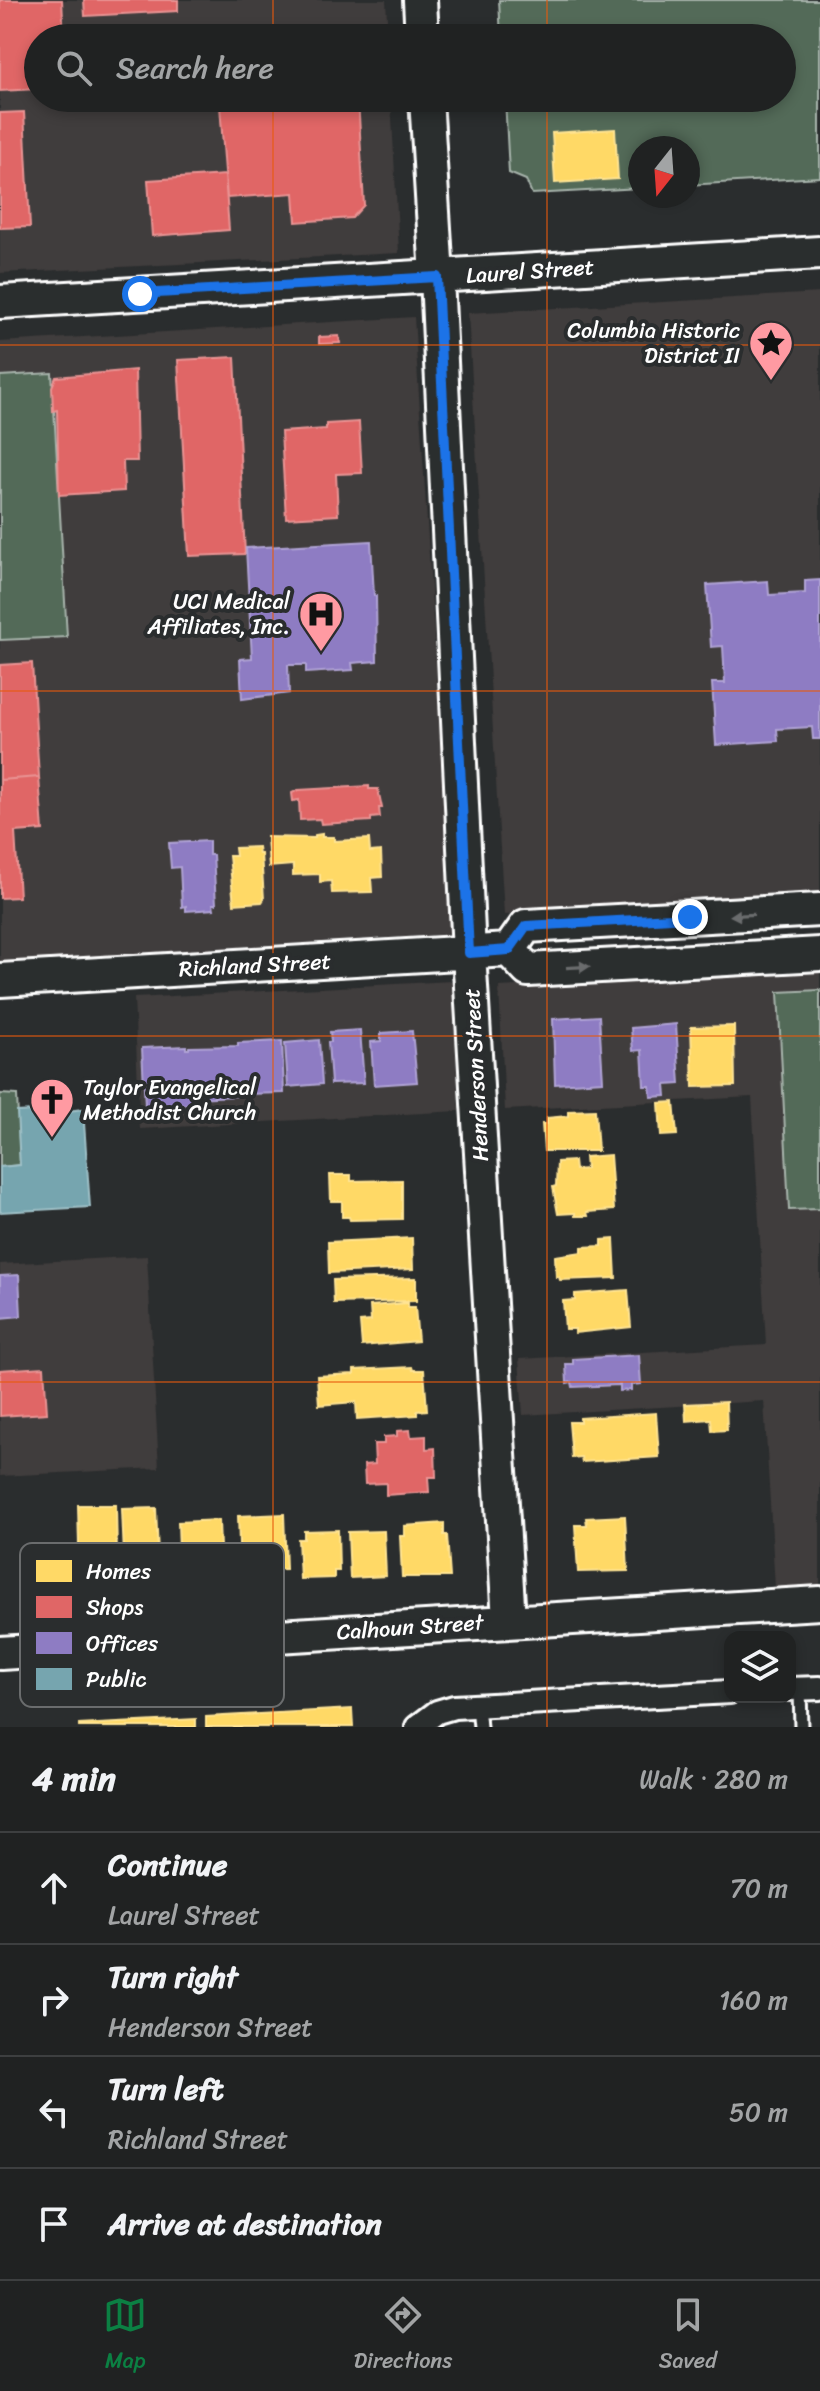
<!DOCTYPE html>
<html lang="en">
<head>
<meta charset="utf-8">
<style>
  body { margin:0; font-family:Sriracha,sans-serif; background:#282a2a; color:#f1f3f6 }
  .controls { position:absolute; right:24px; bottom:24px; display:grid; overflow:hidden; border-radius:16px; box-shadow:0 4px 12px #0003 }
  .controls button { width:72px; height:72px; display:grid; place-items:center; padding:0; border:0; border-bottom:2px solid #3d3f40; background:#202222; color:#f1f3f6; font:40px sans-serif }
  .compass { position:absolute; left:628px; top:136px; width:72px; height:72px; border-radius:50%; background:#202222; box-shadow:0 4px 12px #0003; rotate:197deg }
  .stop { position:absolute; width:24px; height:24px; margin:-18px; border:6px solid #1a73e8; border-radius:50%; background:#fff }
  .stop.end { background:#1a73e8; border-color:#fff; box-shadow:0 2px 8px #0008 }
  .list { margin:0; padding:0; list-style:none }
  h2 { display:flex; justify-content:space-between; align-items:center; height:104px; margin:0; padding:0 32px; font-size:34px }
  h2 small { font-size:26px; font-weight:400; color:#a2a4a5 }
  .list li { display:grid; grid-template-columns:52px 1fr auto; gap:24px; align-items:center; box-sizing:border-box; height:112px; padding:0 32px; border-top:2px solid #3d3f40 }
  .list b { display:block; font-size:30px; white-space:nowrap }
  .list p { margin:0; font-size:26px; white-space:nowrap; color:#a2a4a5 }
  .list em { font-size:26px; font-style:normal; color:#a2a4a5 }
  .icon { flex:none; width:44px; height:44px; fill:none; stroke:currentColor; stroke-width:2; stroke-linecap:round; stroke-linejoin:round }
  .map { position:relative; flex:none; width:820px; height:1727px; overflow:hidden }
  .search { position:absolute; background:#202222; box-shadow:0 4px 12px #0003; left:24px; right:24px; top:24px; height:88px; display:flex; align-items:center; gap:20px; box-sizing:border-box; padding:0 28px; border-radius:44px; color:#a2a4a5; font-size:30px }
  .sheet { height:552px; background:#202222 }
  nav { display:flex; justify-content:space-around; align-items:center; box-sizing:border-box; height:112px; border-top:2px solid #3d3f40; background:#202222; font-size:22px; color:#a2a4a5 }
  nav a { display:grid; justify-items:center; gap:4px }
  nav .on { color:#0b8043 }
  .map>svg:first-child { display:block }
  .built { fill:#403c3c }
  .green { fill:#526a58; stroke:#a8b4ac; stroke-width:2 }
  .homes { fill:#ffd966; stroke:#ffe494; stroke-width:2 }
  .shops { fill:#e06666; stroke:#e99494; stroke-width:2 }
  .offices { fill:#8e7cc3; stroke:#b0a3d5; stroke-width:2 }
  .public { fill:#76a5af; stroke:#9fc0c7; stroke-width:2 }
  .lines { fill:none; stroke-linecap:round; stroke-linejoin:round }
  .lane-casing { stroke:#fff; stroke-width:17 }
  .street-casing { stroke:#fff; stroke-width:28 }
  .secondary-casing { stroke:#fff; stroke-width:38 }
  .lane { stroke:#2a2d2e; stroke-width:11 }
  .street { stroke:#2a2d2e; stroke-width:22 }
  .secondary { stroke:#2a2d2e; stroke-width:32 }
  .oneway { fill:#6a6c6d }
  .route { stroke:#1a73e8; stroke-width:10 }
  .grid { fill:none; stroke:#e8590c; stroke-width:2; stroke-opacity:0.55 }
  .labels { text-anchor:middle; dominant-baseline:central; stroke-width:8; stroke-linejoin:round; paint-order:stroke }
  .street-label { font-size:22px; fill:#fff; stroke:#2a2d2e }
  .poi-label { font-size:22px; fill:#fff; stroke:#2a2d2e; text-anchor:end }
  .key { fill:#2a2d2e; stroke:#6a6c6d; stroke-width:2 }
  .key-label { font-size:22px; fill:#fff }
</style>
</head>
<body>
<div class="map">
<svg width="820" height="1727" viewBox="0 0 820 1727">
  <rect width="100%" height="100%" fill="#2a2d2e"/>
  <filter id="ink" filterUnits="userSpaceOnUse"><feTurbulence type="fractalNoise" baseFrequency=".0125" numOctaves="2"/><feDisplacementMap in="SourceGraphic" scale="16" xChannelSelector="R" yChannelSelector="G"/><feConvolveMatrix kernelMatrix="1 2 1 2 8 2 1 2 1" color-interpolation-filters="sRGB"/></filter>
  <g filter="url(#ink)">
    <path class="built" d="M0 0H386L388 38H38V98H391L399 253 0 273Z
      M820 293V897L504 915 468 313Z
      M414 317 453 934 0 962V342Z
      M820 969V1585L775 1588 764 1401 523 1415 519 1359 766 1345 752 1097 505 1110 499 987Z
      M452 981 459 1111 140 1129 134 998Z
      M147 1256 159 1468 0 1476V1264Z"/>
    <path class="green" d="M499 0H820V177L688 185V148H640V188L532 194 526 180 509 173 505 98H782V38H501Z
      M52 373 67 637 0 640V376Z
      M820 990V1209L789 1210 778 992Z
      M0 1094 17 1095 20 1165 0 1167Z"/>
    <path class="homes" d="M615 129 618 179 555 183 552 133Z
      M322 834V837H334V841L369 839 370 852 381 851 382 877 371 878 372 892 332 893 331 881 320 882V874L293 875V865L269 867 267 837 315 838V835Z
      M258 847 259 854H261L264 899 262 902 234 904 229 856H236L235 848Z
      M734 1026 735 1086 693 1087 691 1027Z
      M674 1102 677 1135 661 1136 659 1103Z
      M595 1110 598 1151H544L542 1124H547V1118L568 1116V1111Z
      M610 1155 614 1210 587 1212 588 1216H575V1213L558 1214 553 1187 556 1186 557 1162 574 1161 575 1170 586 1169 585 1157Z
      M330 1175H351V1181L402 1180V1219L350 1220 349 1217H342V1201H331Z
      M412 1238 413 1269 329 1273 328 1242Z
      M614 1239 616 1278 560 1280 559 1277H556L555 1256 582 1252V1247L602 1246V1240Z
      M416 1278V1301L334 1303 333 1280Z
      M628 1290 631 1327 575 1333V1329H565L563 1301 575 1300V1294Z
      M408 1303V1307H415L418 1341 362 1346 360 1322 371 1321 370 1306Z
      M412 1367 413 1370H424L427 1410 417 1411V1415L357 1419 356 1402 319 1405 317 1376 354 1374V1370Z
      M726 1402 727 1430 712 1431 711 1419 686 1421 685 1404Z
      M656 1413 659 1457 582 1462 581 1457 572 1458 569 1422H580V1418Z
      M78 1505H116L117 1558H111L112 1576H109V1585L80 1586Z
      M156 1508 158 1555H162L163 1577 125 1579 122 1509Z
      M284 1514 286 1569 240 1570 238 1516Z
      M625 1516 628 1571 578 1572 575 1525H587L586 1518Z
      M219 1520 221 1577 180 1579 178 1522Z
      M444 1523V1535H447L450 1577H402L400 1536H405L404 1526Z
      M338 1530 339 1571H334V1578L300 1579 298 1539H304V1531Z
      M384 1531 386 1576 350 1578 348 1532Z
      M352 1709 353 1727H206V1717Z
      M196 1719V1727H79V1725Z"/>
    <path class="shops" d="M0 0H62L64 38H38V89L0 91Z
      M84 0H178V11L85 16Z
      M292 98H300L301 101 358 98 364 205 352 218 296 222 294 193 227 198 220 106 292 102Z
      M24 112 30 227 0 228V113Z
      M225 175 229 230 152 236 148 180Z
      M339 336 340 343 319 344V337Z
      M235 357 245 554 189 556 178 360Z
      M135 370 137 461H123L124 491 59 495 57 410 53 411 52 387 56 377Z
      M359 422 362 473 336 474 338 515 286 518 281 432 326 429V424Z
      M32 663 39 777 0 780V665Z
      M39 777 43 830 15 832 19 897 0 898V780Z
      M369 786V789H378L382 808H379L380 817 371 818V821L321 824 320 819 300 820 299 800 293 801 292 793 298 790Z
      M44 1367 47 1413 0 1416V1370Z
      M410 1430 411 1437 426 1436V1449L435 1448 436 1477H428L429 1492 386 1495V1483L365 1484 364 1465 375 1464 374 1444H384V1437L397 1436V1431Z"/>
    <path class="offices" d="M371 541 374 596H376L377 661 352 663 353 670 306 673V665H288L289 693 242 699 240 659 252 658 246 548Z
      M820 580V739H813L812 727 777 729 778 741 716 745 712 683H725L723 646 711 647 707 585 768 581 769 595 805 593V581Z
      M209 841V855H213L216 904H213L214 909 186 911V906L182 907 180 867 171 868 169 843Z
      M599 1016 603 1081 555 1084 553 1019Z
      M676 1024 680 1084 665 1085 666 1096 651 1097 650 1086H644L642 1050 633 1051 631 1028Z
      M360 1030 364 1083 331 1084 328 1042H331L330 1032Z
      M412 1031 417 1082 374 1085 371 1042 381 1041V1033Z
      M319 1040 322 1084 288 1087 285 1043Z
      M282 1041 284 1093 242 1094V1092H237V1096L192 1098V1104L145 1106 142 1048 186 1046V1049H189V1047L238 1046V1043Z
      M19 1275 21 1316 0 1318V1276Z
      M639 1355 641 1384 631 1385V1390L620 1391V1385L573 1387 572 1382 567 1383 566 1364H573V1359Z"/>
    <path class="public" d="M67 1095 68 1111 83 1109 90 1207 0 1212V1167L20 1165 17 1112 34 1111 33 1097Z"/>
    <g class="lines">
      <g class="lane-casing">
        <path id="lane" d="M800 1689 801 1727
          M478 1706 480 1727"/>
      </g>
      <g class="street-casing">
        <path id="street" d="M790 1689 820 1688
          M417 1727 437 1712 454 1707 730 1692"/>
      </g>
      <g class="secondary-casing">
        <path id="secondary" d="M420 0 422 38
          M426 98 437 277 469 953 509 1621
          M0 302 820 253
          M509 950 528 970 820 954
          M0 980 509 950 526 926 820 910
          M0 1653 820 1603"/>
      </g>
      <use href="#lane" class="lane"/>
      <use href="#street" class="street"/>
      <use href="#secondary" class="secondary"/>
    </g>
    <defs><path id="oneway-solid" d="M-6-.8H1V-3.2L6.5 0L1 3.2V.8H-6Z" transform="scale(2)"/></defs>
    <g class="oneway">
      <use href="#oneway-solid" transform="translate(742 915) rotate(177)"/>
      <use href="#oneway-solid" transform="translate(578 967) rotate(-3)"/>
    </g>
  </g>
  <g class="lines" filter="url(#ink)">
    <path class="route" d="M140 294 437 277 469 953 509 950 526 926 690 917"/>
  </g>
  <path class="grid" d="M273 0V38M547 0V38M273 98V1727M547 98V1727M0 345H820M0 691H820M0 1036H820M0 1382H820"/>
  <defs>
    <g id="sight-pin" transform="scale(2.3)"><path d="M0 17L-7.5 6A9.5 9.5 0 1 1 7.5 6Z" fill="#ff9aa2" stroke="#2a2d2e"/><path d="M0-6L1.8-2.2L6-1.7L2.9 1.2L3.7 5.4L0 3.3L-3.7 5.4L-2.9 1.2L-6-1.7L-1.8-2.2Z" fill="#111"/></g>
    <g id="hospital-pin" transform="scale(2.3)"><path d="M0 17L-7.5 6A9.5 9.5 0 1 1 7.5 6Z" fill="#ff9aa2" stroke="#2a2d2e"/><path d="M-5-5h3v3.5h4V-5h3V5h-3V1.5h-4V5h-3Z" fill="#111"/></g>
    <g id="church-pin" transform="scale(2.3)"><path d="M0 17L-7.5 6A9.5 9.5 0 1 1 7.5 6Z" fill="#ff9aa2" stroke="#2a2d2e"/><path d="M-1.2-6h2.4v3.5h3.3v2.4h-3.3V6h-2.4V-.1h-3.3v-2.4h3.3Z" fill="#111"/></g>
  </defs>
  <g fill-rule="evenodd">
    <use href="#sight-pin" x="771" y="343"/>
    <use href="#hospital-pin" x="321" y="614"/>
    <use href="#church-pin" x="52" y="1100"/>
  </g>
  <g class="labels">
    <g class="street-label">
      <text transform="translate(530 271) rotate(-4)">Laurel Street</text>
      <text transform="translate(255 965) rotate(-3)">Richland Street</text>
      <text transform="translate(476 1075) rotate(-93)">Henderson Street</text>
      <text transform="translate(410 1627) rotate(-4)">Calhoun Street</text>
    </g>
    <g class="poi-label">
      <text x="740" y="330">Columbia Historic<tspan x="740" dy="25">District II</tspan></text>
      <text x="290" y="601">UCI Medical<tspan x="290" dy="25">Affiliates, Inc.</tspan></text>
      <text x="83" y="1087" text-anchor="start">Taylor Evangelical<tspan x="83" dy="25">Methodist Church</tspan></text>
    </g>
  </g>
  <rect x="20" y="1543" width="264" height="164" rx="12" class="key"/>
  <rect x="36" y="1560" width="36" height="22" fill="#ffd966"/>
  <rect x="36" y="1596" width="36" height="22" fill="#e06666"/>
  <rect x="36" y="1632" width="36" height="22" fill="#8e7cc3"/>
  <rect x="36" y="1668" width="36" height="22" fill="#76a5af"/>
  <g class="key-label">
    <text x="86" y="1579">Homes</text>
    <text x="86" y="1615">Shops</text>
    <text x="86" y="1651">Offices</text>
    <text x="86" y="1687">Public</text>
  </g>
</svg>
<div class="controls">
<button><svg class="icon" aria-label="layers" viewBox="0 0 24 24"><path d="M12 4l9 5-9 5-9-5zM3 14l9 5 9-5"/></svg></button>
</div>
<svg class="compass" viewBox="-18 -18 36 36"><path d="M0-13l5 13h-10z" fill="#e53935"/><path d="M0 13l5-13h-10z" fill="#a2a4a5"/></svg>
<div class="stop" style="left:140px;top:294px"></div>
<div class="stop end" style="left:690px;top:917px"></div>
<div class="search"><svg class="icon" aria-label="search" viewBox="0 0 24 24"><circle cx="10" cy="10" r="6"/><path d="M15 15l6 6"/></svg>Search here</div>
</div>
<section class="sheet">
<h2>4 min<small>Walk · 280 m</small></h2>
<ul class="list">
<li><svg class="icon" aria-label="ahead" viewBox="0 0 24 24"><path d="M12 20V5M6 11l6-6 6 6"/></svg><div><b>Continue</b><p>Laurel Street</p></div><em>70 m</em></li>
<li><svg class="icon" aria-label="right" viewBox="0 0 24 24"><path d="M7 20v-9h11M14 6l5 5-5 5"/></svg><div><b>Turn right</b><p>Henderson Street</p></div><em>160 m</em></li>
<li><svg class="icon" aria-label="left" viewBox="0 0 24 24"><path d="M17 20v-9H6M10 6l-5 5 5 5"/></svg><div><b>Turn left</b><p>Richland Street</p></div><em>50 m</em></li>
<li><svg class="icon" aria-label="arrive" viewBox="0 0 24 24"><path d="M6 21V4h12l-3 4 3 4H6"/></svg><div><b>Arrive at destination</b></div></li>
</ul>
</section>
<nav>
<a class="on"><svg class="icon" aria-label="map" viewBox="0 0 24 24"><path d="M3 6l6-2 6 2 6-2v14l-6 2-6-2-6 2zM9 4v14M15 6v14"/></svg>Map</a>
<a><svg class="icon" aria-label="directions" viewBox="0 0 24 24"><path d="M12 3l9 9-9 9-9-9zM9 14v-3h6M13 9l2 2-2 2"/></svg>Directions</a>
<a><svg class="icon" aria-label="saved" viewBox="0 0 24 24"><path d="M7 4h10v16l-5-4-5 4z"/></svg>Saved</a>
</nav>
</body>
</html>
